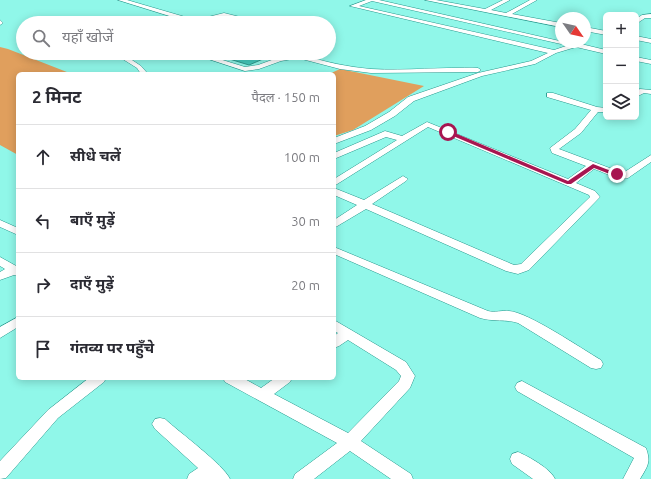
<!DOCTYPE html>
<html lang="hi">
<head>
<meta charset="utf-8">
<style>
  body { margin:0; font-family:Ubuntu,"Noto Sans Devanagari",sans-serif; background:#f2f2f3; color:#2b2b33 }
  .controls { position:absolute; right:12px; top:12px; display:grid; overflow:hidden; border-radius:6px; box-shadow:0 2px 10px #0003 }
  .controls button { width:36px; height:36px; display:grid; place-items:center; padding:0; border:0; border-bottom:1px solid #e1e1e2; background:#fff; color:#2b2b33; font:20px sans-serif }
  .compass { position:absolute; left:555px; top:12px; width:36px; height:36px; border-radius:50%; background:#fff; box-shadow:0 2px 10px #0003; rotate:124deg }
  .stop { position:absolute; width:12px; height:12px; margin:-9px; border:3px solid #a71550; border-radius:50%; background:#fff }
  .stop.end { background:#a71550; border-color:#fff; box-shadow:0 1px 4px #0008 }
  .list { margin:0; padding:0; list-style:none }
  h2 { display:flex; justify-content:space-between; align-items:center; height:52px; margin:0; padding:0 16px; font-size:17px }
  h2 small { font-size:13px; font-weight:400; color:#7c7c81 }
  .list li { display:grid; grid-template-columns:26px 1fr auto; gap:12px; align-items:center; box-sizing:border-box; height:64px; padding:0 16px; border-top:1px solid #e1e1e2 }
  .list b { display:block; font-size:15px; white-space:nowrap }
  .list em { font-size:13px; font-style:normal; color:#7c7c81 }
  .icon { flex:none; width:22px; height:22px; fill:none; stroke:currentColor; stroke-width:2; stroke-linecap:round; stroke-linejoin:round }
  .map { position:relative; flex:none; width:651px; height:479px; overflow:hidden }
  .search { position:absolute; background:#fff; box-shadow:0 2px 10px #0003; left:16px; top:16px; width:320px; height:44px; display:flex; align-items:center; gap:10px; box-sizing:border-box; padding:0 14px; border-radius:22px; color:#7c7c81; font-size:15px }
  .panel { position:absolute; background:#fff; box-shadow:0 2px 10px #0003; left:16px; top:72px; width:320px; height:308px; border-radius:6px }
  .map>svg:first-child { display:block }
  .green { fill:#e09f5d }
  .water { fill:#45cbbd; stroke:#30988d }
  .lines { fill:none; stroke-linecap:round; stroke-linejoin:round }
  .minor-casing { stroke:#26978c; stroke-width:1 }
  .minor { fill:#fff; fill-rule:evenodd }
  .route { fill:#a71550 }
</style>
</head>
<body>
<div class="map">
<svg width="651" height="479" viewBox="0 0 651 479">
  <rect width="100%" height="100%" fill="#90f7e9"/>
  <path class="green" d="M0 47 8 49 72 74H18V155L0 145Z
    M340 69 424 86 353 130 334 136V74H329Z"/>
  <path class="water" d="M210 53H277L249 65Z"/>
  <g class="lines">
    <g class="minor-casing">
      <path id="minor" d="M118 0H127L192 19 204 18 224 13 264 23C251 23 234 16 223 17 213 18 203 22 192 23Z
        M366 0H379L564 42 561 44 372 1 359 6 554 50 569 45V43L583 42 581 44 606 50V54L576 47 556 53 535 64 482 76 414 101 395 116 371 130 334 144V138L365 126 389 112 408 97 478 73 531 61 548 53 350 6Z
        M425 0H436L485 9 503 0H510L491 10 506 13 530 0H537L512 14 561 23V27Z
        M651 14V18H645L636 24V19L642 15Z
        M0 20 3 23 0 25Z
        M585 27 606 31V35L585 31Z
        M636 36 651 39V43L636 40Z
        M131 53H140L129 58 141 66 148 74H141L137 68 121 58Z
        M190 53H200L245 67 258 65 280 57 304 53 302 55C325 62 348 67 371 69 407 71 442 67 478 68L481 70 478 72 371 73 340 69 298 58 281 61 259 69 245 71Z
        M636 57 651 60V64L636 61Z
        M640 89 651 90V94L644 93 636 97V92Z
        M547 93H553L597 107 606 108V112H598L581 133 559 149 623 173 651 155V162L628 178C618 181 604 172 594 169L576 183 595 191 600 197 529 270 518 274 506 271 366 209 334 228V220L357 205 334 195V188L364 200 403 176 408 179 406 181 372 204 514 265 521 264 590 197 589 195 428 127 334 186V179L397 140 386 137 334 159V153L385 131 402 136 427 122 568 179 586 166 552 153 550 148 575 129 591 110 547 97Z
        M0 220 18 228V235L0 227Z
        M334 247 488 311C495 313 502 310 509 311 528 312 582 349 601 360L603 364 601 368 596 369 591 368 518 323C506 319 494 322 480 318L334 254Z
        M0 257 18 267V276L14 275 0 280V272L5 269 0 266Z
        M18 317V327L0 338V327Z
        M334 320 406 362 415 376 410 388 361 441 411 474 413 479H391L350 451 314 479H293L295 474 337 443 225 382 223 378H243L261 388 275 378H292L290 382 274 394 348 433 399 381 401 376 396 370 348 340 339 346 334 348V336L338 333 334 331Z
        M89 378H106L104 382 58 418 6 478 0 479V461L48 410Z
        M522 381 646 448C651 462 648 466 640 479H623L634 458 517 391 515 387 517 383Z
        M160 418 165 419C179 432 224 465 230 479H187L189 474 198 468 155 429 152 424 155 419Z
        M518 452C528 456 551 469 555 479H533L512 464 510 459 512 454Z"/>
    </g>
    <use href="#minor" class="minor"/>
  </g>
  <path class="route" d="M446 131H450L568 181 593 164 619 174 615 176 594 168 571 184H567L446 133Z"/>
</svg>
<div class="controls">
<button>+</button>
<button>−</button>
<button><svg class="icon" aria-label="layers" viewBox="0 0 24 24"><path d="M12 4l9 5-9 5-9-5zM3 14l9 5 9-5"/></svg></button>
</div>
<svg class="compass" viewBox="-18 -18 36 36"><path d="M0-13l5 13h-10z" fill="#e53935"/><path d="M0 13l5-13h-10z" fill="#7c7c81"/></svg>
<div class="stop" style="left:448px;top:132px"></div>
<div class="stop end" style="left:617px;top:174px"></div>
<div class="search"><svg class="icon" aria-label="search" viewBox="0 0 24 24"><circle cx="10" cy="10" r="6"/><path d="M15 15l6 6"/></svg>यहाँ खोजें</div>
<section class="panel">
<h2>2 मिनट<small>पैदल · 150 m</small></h2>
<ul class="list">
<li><svg class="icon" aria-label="ahead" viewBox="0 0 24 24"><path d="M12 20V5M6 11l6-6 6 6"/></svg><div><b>सीधे चलें</b></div><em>100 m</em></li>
<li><svg class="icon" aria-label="left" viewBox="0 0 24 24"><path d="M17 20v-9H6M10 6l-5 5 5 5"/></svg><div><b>बाएँ मुड़ें</b></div><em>30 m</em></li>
<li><svg class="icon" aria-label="right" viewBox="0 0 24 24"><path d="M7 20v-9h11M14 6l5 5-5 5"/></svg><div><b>दाएँ मुड़ें</b></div><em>20 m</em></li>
<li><svg class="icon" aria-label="arrive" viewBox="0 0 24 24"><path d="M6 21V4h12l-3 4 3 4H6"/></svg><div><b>गंतव्य पर पहुँचे</b></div></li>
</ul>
</section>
</div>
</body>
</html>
